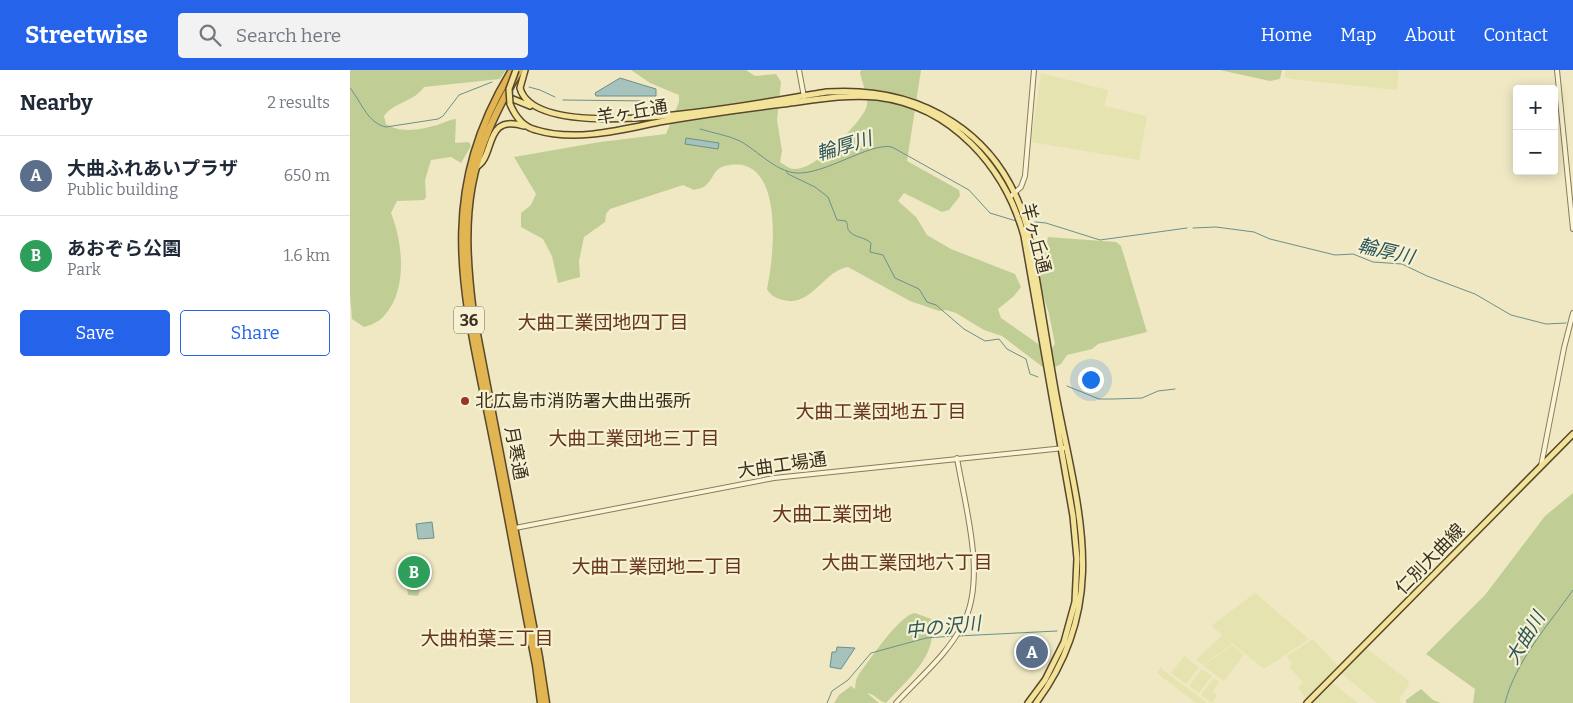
<!DOCTYPE html>
<html lang="en">
<head>
<meta charset="utf-8">
<style>
  body { margin:0; font-family:Bitter,"Noto Sans JP",serif; background:#f2f2f3; color:#1f2937 }
  .controls { position:absolute; right:15px; top:15px; display:grid; overflow:hidden; border-radius:5px; box-shadow:0 2px 12px #0003 }
  .controls button { width:45px; height:45px; display:grid; place-items:center; padding:0; border:0; border-bottom:1px solid #e0e1e3; background:#fff; color:#1f2937; font:25px sans-serif }
  .you { position:absolute; left:740px; top:309px; width:18px; height:18px; margin:-12px; border:4px solid #fff; border-radius:50%; background:#1a73e8; box-shadow:0 0 0 8px #1a73e833 }
  .badge { display:grid; place-items:center; width:32px; height:32px; border-radius:50%; background:#2563eb; color:#fff; font-size:16px; font-weight:700 }
  .pin { position:absolute; translate:-50% -50%; border:2px solid #fff; box-shadow:0 1px 5px #0006 }
  .list { margin:0; padding:0; list-style:none }
  h2 { display:flex; justify-content:space-between; align-items:center; height:65px; margin:0; padding:0 20px; font-size:21px }
  h2 small { font-size:16px; font-weight:400; color:#747a83 }
  .list li { display:grid; grid-template-columns:32px 1fr auto; gap:15px; align-items:center; box-sizing:border-box; height:80px; padding:0 20px; border-top:1px solid #e0e1e3 }
  .list b { display:block; font-size:19px; white-space:nowrap }
  .list p { margin:0; font-size:16px; white-space:nowrap; color:#747a83 }
  .list em { font-size:16px; font-style:normal; color:#747a83 }
  .actions { display:flex; gap:10px; padding:15px 20px }
  .actions a { flex:1; padding:11px 0; border:1px solid #2563eb; border-radius:5px; text-align:center; font-size:18px; color:#2563eb }
  .actions .main { background:#2563eb; color:#fff }
  .icon { flex:none; width:28px; height:28px; fill:none; stroke:currentColor; stroke-width:2; stroke-linecap:round; stroke-linejoin:round }
  .map { position:relative; flex:none; width:1223px; height:633px; overflow:hidden }
  header { display:flex; align-items:center; gap:30px; box-sizing:border-box; height:70px; padding:0 25px; background:#2563eb; color:#fff }
  header strong { font-size:24px }
  nav { display:flex; gap:28px; margin-inline-start:auto; font-size:18px }
  .search { width:350px; height:45px; background:#f2f2f3; display:flex; align-items:center; gap:12px; box-sizing:border-box; padding:0 18px; border-radius:5px; color:#747a83; font-size:19px }
  main { display:flex }
  aside { flex:1; background:#fff }
  .map>svg:first-child { display:block }
  .farmland { fill:#e5e4b0 }
  .green { fill:#c0ce96 }
  .water { fill:#a5c2bd; stroke:#6b908c }
  .lines { fill:none; stroke-linecap:round; stroke-linejoin:round }
  .stream { stroke:#6b908c; stroke-width:1 }
  .minor-casing { stroke:#8a7a59; stroke-width:6 }
  .major-casing { stroke:#58472d; stroke-width:8 }
  .highway-casing { stroke:#58472d; stroke-width:9 }
  .minor { stroke:#faf4d6; stroke-width:4 }
  .major { stroke:#f3e399; stroke-width:5 }
  .highway { stroke:#e1b551; stroke-width:6 }
  .major-bridge-casing { stroke:#58472d; stroke-width:8; stroke-linecap:butt }
  .major-bridge { stroke:#f3e399; stroke-width:5 }
  .poi-dot { fill:#9b3627; stroke:#f6f1d2; stroke-width:2 }
  .labels { text-anchor:middle; dominant-baseline:central; stroke-width:4.5; stroke-linejoin:round; paint-order:stroke }
  .shield { fill:#f6f1d2; stroke:#726954; stroke-width:1 }
  .shield-label { font-size:16px; font-weight:bold; fill:#392f1e }
  .street-label { font-size:18px; fill:#392f1e; stroke:#f6f1d2 }
  .poi-label { font-size:18px; fill:#392f1e; stroke:#f6f1d2; text-anchor:start }
  .water-label { font-size:19px; font-style:italic; fill:#2c565a; stroke:#f6f1d2 }
  .neighbourhood-label { font-size:19px; fill:#67361c; stroke:#f6f1d2 }
  .quarter-label { font-size:20px; fill:#67361c; stroke:#f6f1d2 }
</style>
</head>
<body>
<header>
<strong>Streetwise</strong>
<div class="search"><svg class="icon" aria-label="search" viewBox="0 0 24 24"><circle cx="10" cy="10" r="6"/><path d="M15 15l6 6"/></svg>Search here</div>
<nav><a>Home</a><a>Map</a><a>About</a><a>Contact</a></nav>
</header>
<main>
<aside>
<h2>Nearby<small>2 results</small></h2>
<ul class="list">
<li><span class="badge" style="background:#5c6f8a">A</span><div><b>大曲ふれあいプラザ</b><p>Public building</p></div><em>650 m</em></li>
<li><span class="badge" style="background:#2e9e5b">B</span><div><b>あおぞら公園</b><p>Park</p></div><em>1.6 km</em></li>
</ul>
<div class="actions"><a class="main">Save</a><a>Share</a></div>
</aside>
<div class="map">
<svg width="1223" height="633" viewBox="0 0 1223 633">
  <rect width="100%" height="100%" fill="#efe8c3"/>
  <path class="farmland" d="M935 0H1049L1047 20 941 9 935 7Z
    M691 3 758 20 755 36 797 46 789 90 681 72Z
    M905 523 959 569 914 599 874 567 882 574 853 595 846 590 872 565 861 556Z
    M963 569 990 598 957 630 948 618 953 612 939 597 942 594 937 586Z
    M882 575 894 585 874 611 853 596Z
    M1016 578 1058 610 1059 614 1049 629 1051 633H1027L991 603Z
    M834 586 849 597 836 614 821 603Z
    M812 596 813 600 857 633H846L807 603Z
    M852 599 862 606 849 623 839 616Z
    M864 608 869 612 863 621 867 625 862 633 851 625Z
    M981 612 1008 633H961Z"/>
  <path class="green" d="M0 0H156L150 9 74 17C64 32 44 32 34 46L36 54C49 63 69 60 83 56 92 54 97 50 106 49L105 73 119 72 121 76 111 93 101 87 81 90 75 110 76 127 74 130 47 131 41 143C53 173 58 220 34 246 29 252 21 255 14 257L2 249 0 224Z
    M281 0H396L405 6 426 4 431 12 427 50 432 81 430 92C435 95 439 99 444 99 449 99 455 97 459 95 472 89 517 48 517 34 518 25 512 12 510 3L511 0H571L557 91 609 120 610 126 599 140 592 142 554 123 548 131 566 147 577 165 601 179 665 204 671 217 664 226 648 239 651 248 694 278 701 279 705 274 699 244 688 209 693 195 698 167 766 172 771 176 797 262 748 274 742 279 717 285 711 294 698 301 652 266 634 260 606 243 596 240 589 241 560 231 498 197C473 201 461 238 433 230 426 228 421 226 417 219 424 187 435 87 380 95 362 97 366 107 355 116 353 118 347 119 344 120L333 115 260 139 256 144 255 152 234 167 229 191 230 207 208 213 202 186 193 169 171 157V143L181 135 186 124 164 87 250 72 316 64 329 32V25L300 13Z
    M870 0H932L930 9 920 11Z
    M1223 423V633H1123L1125 619 1076 584 1135 525 1195 446Z
    M73 491 75 512 72 514 68 526 58 525 53 492Z
    M565 543 581 549C589 586 559 607 536 633 528 631 525 624 517 623L529 633H484L489 625 501 616 505 619 506 610 509 604C520 590 549 545 565 543Z
    M1071 619 1083 630 1091 633H1056V630Z"/>
  <path class="water" d="M270 8 306 19V26H246L245 23Z
    M336 68 369 73 368 79 335 74Z
    M82 452 84 468 68 469 66 454Z
    M487 577 505 578 491 599 480 597 482 582H486Z"/>
  <g class="lines">
    <path class="stream" d="M179 17 190 20 205 27
      M0 18C11 31 17 53 36 57L88 49 93 46 109 25 142 12
      M213 30 301 31
      M350 59C363 63 377 65 390 71 408 81 425 101 446 103 475 105 520 72 542 77L619 120 640 143 666 151
      M436 101 438 104 465 117 478 127 487 150 496 151C499 156 496 158 500 162 506 168 515 167 521 173L520 182 533 185 545 208 569 219 577 232 586 235 614 259 635 271 649 269 657 279 676 289 680 304 688 307
      M685 152 696 153 750 170 837 158
      M843 158 866 157 904 162 920 169 985 185 1003 184 1023 192 1052 194 1077 206 1125 224 1161 245 1196 254 1216 253
      M717 316 749 329H764L792 328 808 321 825 319
      M608 566 707 561
      M477 633 482 621 498 610 521 583 576 568 604 566
      M1155 633C1165 592 1199 554 1223 520"/>
    <g class="minor-casing">
      <path id="minor" d="M449 0 454 27
        M1207 0 1223 159
        M661 126 671 117 675 106 684 0
        M1191 396 1214 278 1223 243
        M165 458 424 408 714 378
        M546 633C569 608 598 584 613 554 637 509 615 436 607 388"/>
    </g>
    <g class="major-casing">
      <path id="major" d="M175 0 170 18C187 81 428 29 477 22 572 16 651 63 677 157 688 213 696 269 706 325 727 437 762 531 686 633
        M158 27 180 36
        M160 34C165 46 173 57 186 60 225 72 271 60 309 52 350 45 392 39 433 34 464 30 495 24 527 27 602 36 655 97 674 166L723 446 727 489 725 532 714 572 695 610 678 633
        M126 97C146 87 133 43 174 56
        M957 633 1223 364"/>
    </g>
    <g class="highway-casing">
      <path id="highway" d="M162 0C82 131 116 230 143 369 158 444 171 520 186 595L191 633
        M170 0C117 88 110 141 123 243L189 587 196 633"/>
    </g>
    <use href="#minor" class="minor"/>
    <use href="#major" class="major"/>
    <use href="#highway" class="highway"/>
    <g class="major-bridge-casing">
      <path id="major-bridge" d="M160 34 159 19 166 0"/>
    </g>
    <use href="#major-bridge" class="major-bridge"/>
  </g>
  <circle class="poi-dot" cx="115" cy="331" r="5"/>
  <g class="labels">
    <rect class="shield" x="104" y="236.5" width="30" height="27" rx="4"/>
    <g class="shield-label">
      <text x="119" y="250">36</text>
    </g>
    <g class="street-label">
      <text transform="translate(282 42) rotate(-9)">羊ヶ丘通</text>
      <text transform="translate(686 168) rotate(76)">羊ヶ丘通</text>
      <text transform="translate(166 383) rotate(79)">月寒通</text>
      <text transform="translate(432 395) rotate(-8)">大曲工場通</text>
      <text transform="translate(1080 489) rotate(-46)">仁別大曲線</text>
    </g>
    <g class="poi-label">
      <text x="125" y="331">北広島市消防署大曲出張所</text>
    </g>
    <g class="water-label">
      <text transform="translate(494 76) rotate(-17)">輪厚川</text>
      <text transform="translate(1036 181) rotate(13)">輪厚川</text>
      <text transform="translate(593 557) rotate(-6)">中の沢川</text>
      <text transform="translate(1175 568) rotate(-59)">大曲川</text>
    </g>
    <g class="neighbourhood-label">
      <text x="253" y="252">大曲工業団地四丁目</text>
      <text x="531" y="341">大曲工業団地五丁目</text>
      <text x="284" y="368">大曲工業団地三丁目</text>
      <text x="557" y="492">大曲工業団地六丁目</text>
      <text x="307" y="496">大曲工業団地二丁目</text>
      <text x="137" y="568">大曲柏葉三丁目</text>
    </g>
    <g class="quarter-label">
      <text x="482" y="444">大曲工業団地</text>
    </g>
  </g>
</svg>
<div class="controls">
<button>+</button>
<button>−</button>
</div>
<div class="you"></div>
<div class="pin badge" style="left:682px;top:582px;background:#5c6f8a">A</div>
<div class="pin badge" style="left:64px;top:502px;background:#2e9e5b">B</div>
</div>
</main>
</body>
</html>
